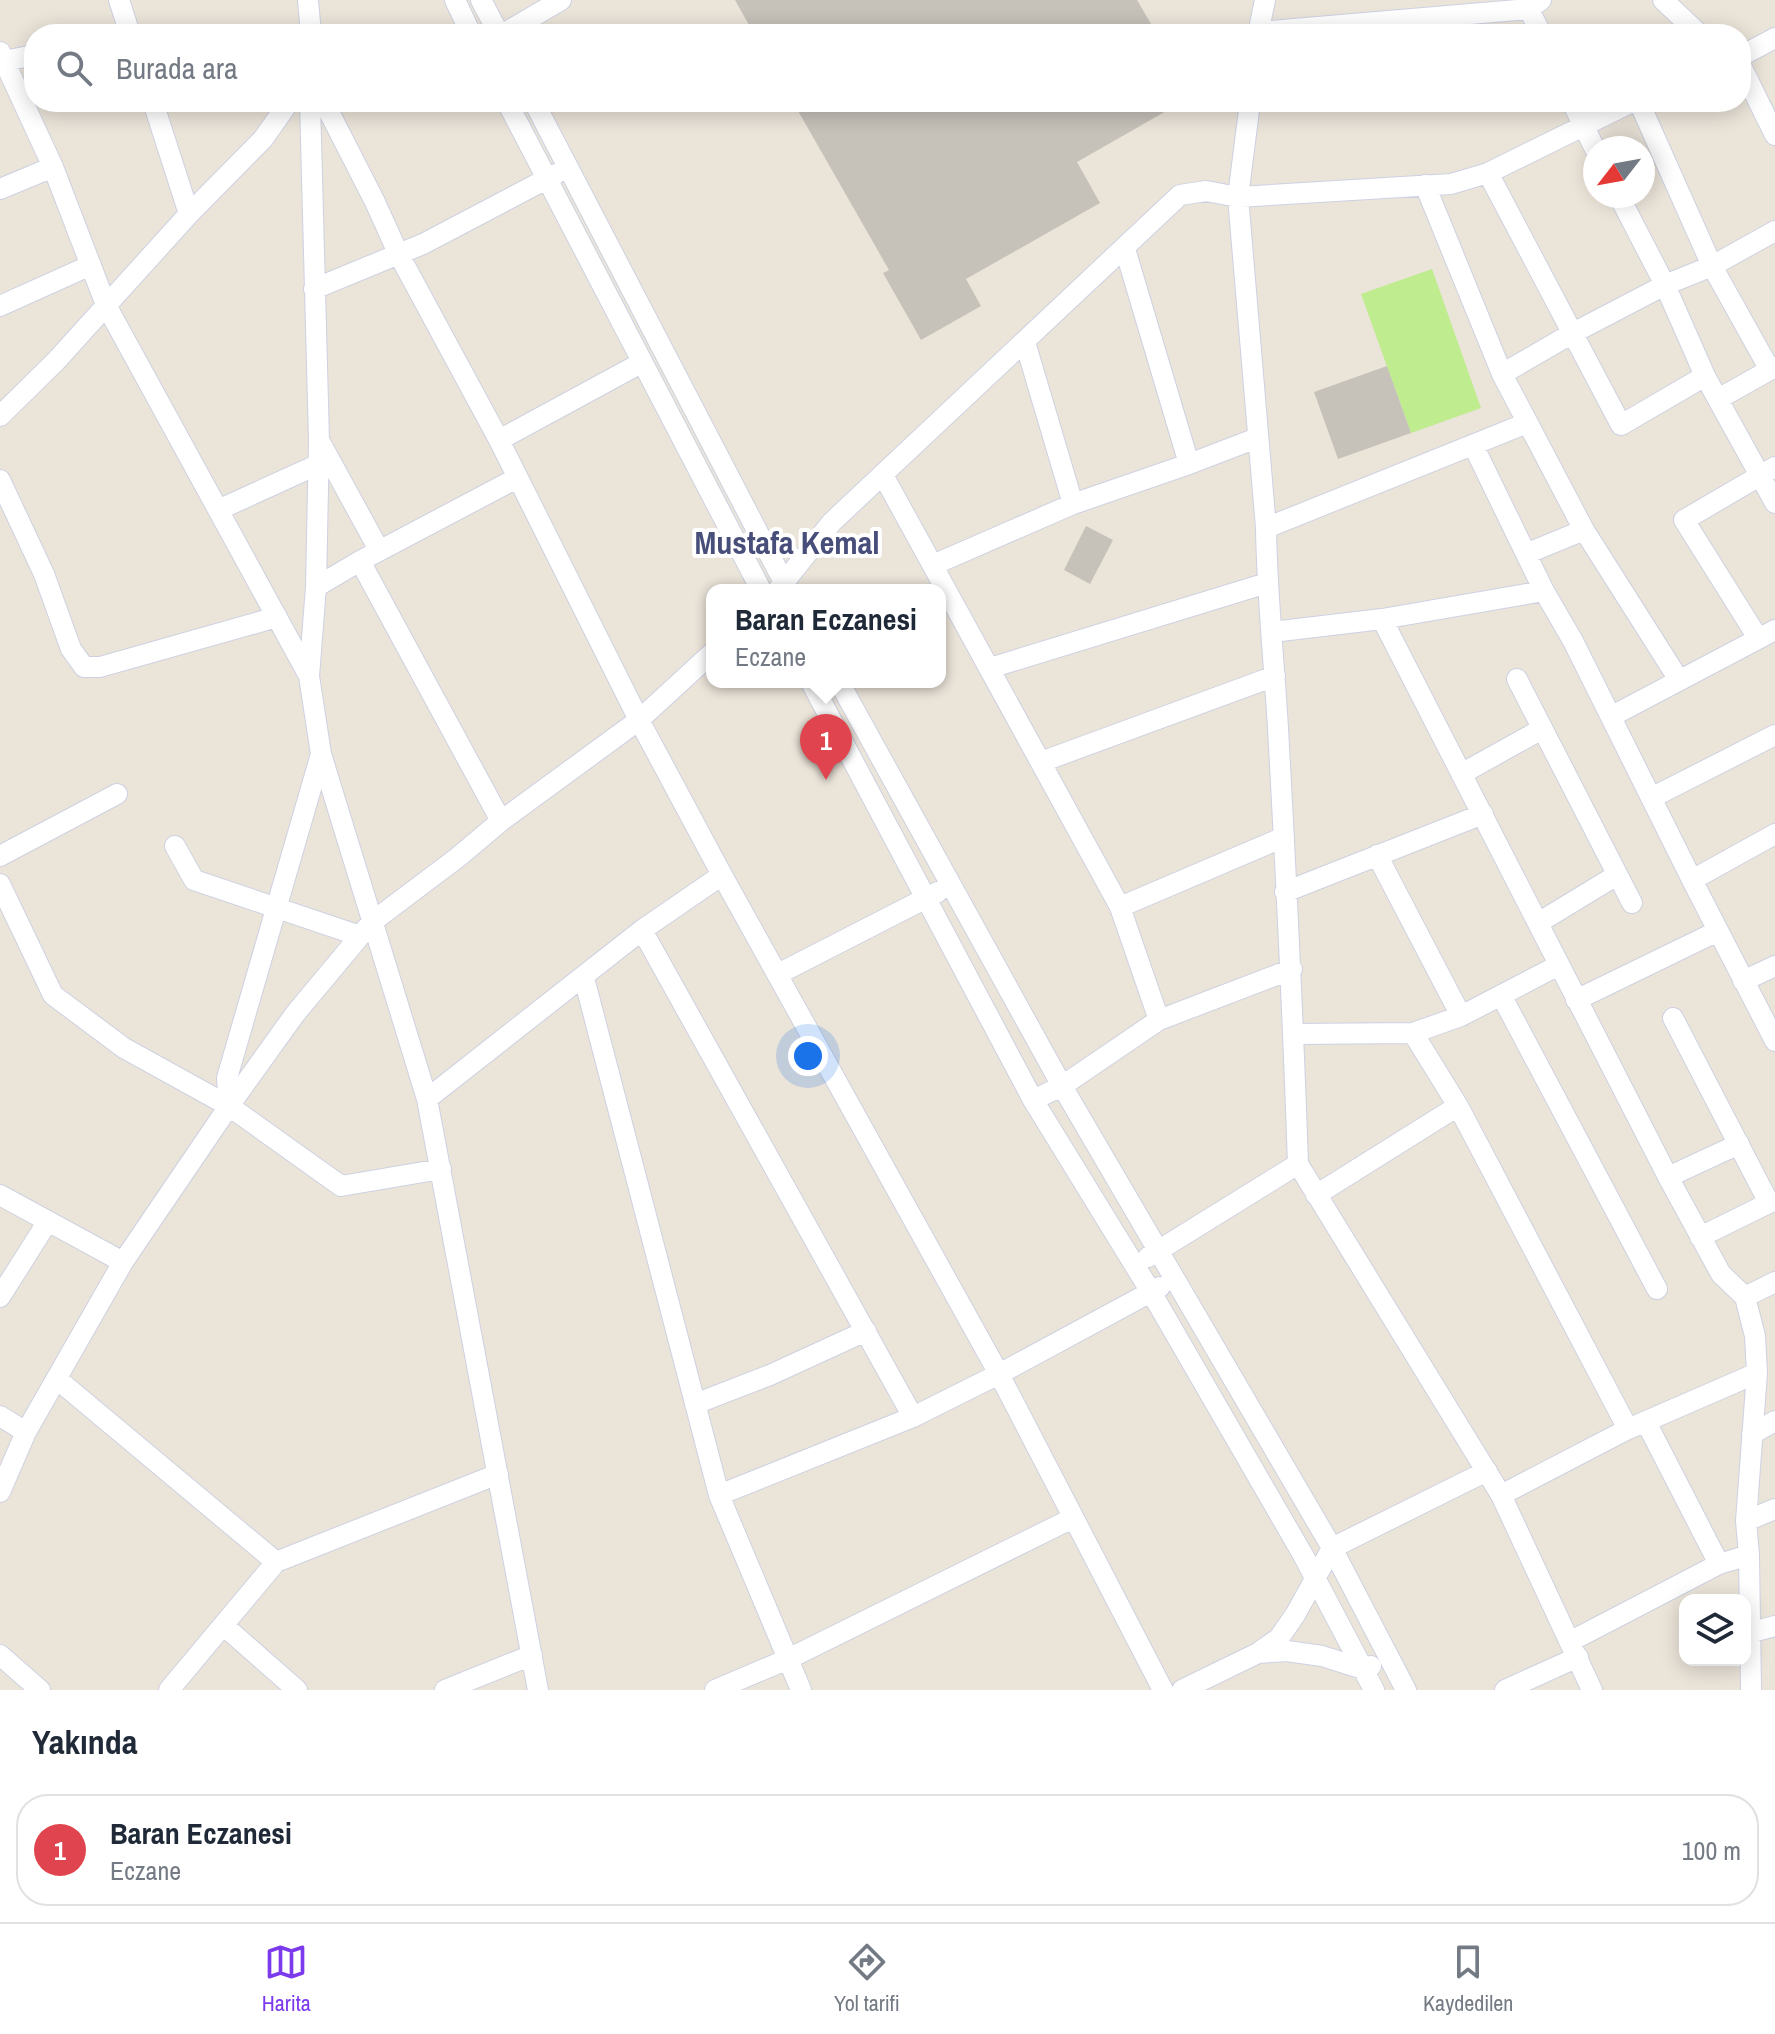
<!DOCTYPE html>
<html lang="tr">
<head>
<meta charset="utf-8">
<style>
  body { margin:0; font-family:"Archivo Narrow",sans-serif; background:#f2f2f3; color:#1f2937 }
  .controls { position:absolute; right:24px; bottom:24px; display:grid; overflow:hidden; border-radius:16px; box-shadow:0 4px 20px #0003 }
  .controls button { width:72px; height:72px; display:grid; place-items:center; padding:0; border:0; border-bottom:2px solid #e0e1e3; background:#fff; color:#1f2937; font:40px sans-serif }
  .compass { position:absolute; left:1583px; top:136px; width:72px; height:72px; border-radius:50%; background:#fff; box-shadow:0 4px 20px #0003; rotate:239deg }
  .you { position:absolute; left:808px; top:1056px; width:28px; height:28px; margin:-20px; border:6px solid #fff; border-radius:50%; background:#1a73e8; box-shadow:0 0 0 12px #1a73e833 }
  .badge { display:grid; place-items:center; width:52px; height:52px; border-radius:50%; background:#7c3aed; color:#fff; font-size:26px; font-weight:700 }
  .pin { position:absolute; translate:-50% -66px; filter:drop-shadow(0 2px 4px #0008) }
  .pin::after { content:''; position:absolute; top:42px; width:28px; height:24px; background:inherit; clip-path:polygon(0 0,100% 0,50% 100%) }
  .popup { position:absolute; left:706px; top:584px; width:240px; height:104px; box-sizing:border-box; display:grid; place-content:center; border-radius:16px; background:#fff; filter:drop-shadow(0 2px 6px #0005); font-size:26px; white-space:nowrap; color:#747a83 }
  .popup b { font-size:30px; color:#1f2937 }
  .popup::after { content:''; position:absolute; left:50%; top:100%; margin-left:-16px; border:16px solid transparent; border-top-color:#fff }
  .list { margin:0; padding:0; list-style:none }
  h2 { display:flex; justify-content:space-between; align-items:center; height:104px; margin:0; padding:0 32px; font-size:34px }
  h2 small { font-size:26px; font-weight:400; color:#747a83 }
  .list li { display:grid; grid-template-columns:52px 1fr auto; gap:24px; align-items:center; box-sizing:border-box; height:112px; margin:0 16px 16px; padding:0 16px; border:2px solid #e0e1e3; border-radius:32px }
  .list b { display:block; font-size:30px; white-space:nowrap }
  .list p { margin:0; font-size:26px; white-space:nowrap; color:#747a83 }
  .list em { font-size:26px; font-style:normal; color:#747a83 }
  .icon { flex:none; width:44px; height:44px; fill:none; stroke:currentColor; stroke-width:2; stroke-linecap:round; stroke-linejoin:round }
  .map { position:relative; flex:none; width:1775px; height:1690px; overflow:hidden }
  .search { position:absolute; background:#fff; box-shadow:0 4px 20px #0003; left:24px; right:24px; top:24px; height:88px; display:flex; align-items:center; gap:20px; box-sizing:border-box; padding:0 28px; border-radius:32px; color:#747a83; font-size:30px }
  .sheet { height:232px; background:#fff }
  nav { display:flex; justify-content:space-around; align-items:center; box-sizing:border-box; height:112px; border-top:2px solid #e0e1e3; background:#fff; font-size:22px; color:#747a83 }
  nav a { display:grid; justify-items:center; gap:4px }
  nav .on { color:#7c3aed }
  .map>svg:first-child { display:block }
  .pitch { fill:#beec8e }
  .building { fill:#c6c1b9 }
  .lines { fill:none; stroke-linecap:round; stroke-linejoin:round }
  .minor-casing { stroke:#ced1e2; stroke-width:22 }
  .minor { stroke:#fff; stroke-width:20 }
  .labels { text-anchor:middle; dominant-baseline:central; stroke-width:8; stroke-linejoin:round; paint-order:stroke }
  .district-label { font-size:32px; font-weight:bold; fill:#484e7a; stroke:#fff }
</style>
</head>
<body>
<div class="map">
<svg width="1775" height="1690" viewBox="0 0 1775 1690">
  <rect width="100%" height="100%" fill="#ebe4d9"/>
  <path class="pitch" d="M1432 269 1481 408 1411 433 1361 294Z"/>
  <path class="building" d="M735 0H1137L1157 34H754Z
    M793 102H1182L1077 162 1100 203 966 279 981 306 921 340 883 273 889 270Z
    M1387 366 1411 433 1338 459 1314 392Z
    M1086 526 1113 540 1090 584 1064 570Z"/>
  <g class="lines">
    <g class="minor-casing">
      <path id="minor" d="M119 0 130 34
        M308 0 311 34
        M455 0 471 34
        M481 0 499 34
        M1663 0 1699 34
        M1529 9 1541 34
        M1259 32 1529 9 1541 0
        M503 34 561 0
        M1258 34 1265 0
        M0 52 53 167 106 305 309 676
        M1741 56 1775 38
        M0 62 34 55
        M1741 66 1775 135
        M153 102 189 214
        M310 102 319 440 316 587 309 676 321 754 427 1099 538 1690
        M324 102 375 202 398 253 499 440 639 720 722 875 999 1374 1163 1690
        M507 102 761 590
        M534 102 788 590
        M1250 102 1238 197 1266 528C1267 595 1274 661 1278 728 1286 873 1293 1019 1298 1164
        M1572 102 1595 149
        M1639 102 1712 266 1770 370
        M1488 173 1621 425 1705 376
        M1425 185 1502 374 1584 530 1528 553
        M0 189 53 167
        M1619 196 1665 285 1705 376 1775 503
        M1125 249 1189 464
        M314 289 423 244 556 174
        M0 306 91 265
        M1025 342 1073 504
        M1502 374 1571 334 1665 285 1712 266 1775 231
        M1718 399 1775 367
        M0 416 56 361 189 214 263 139 289 102
        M499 440 641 363
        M320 442 379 550
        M1473 445 1544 591 1573 641 1692 880 1775 1041
        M883 475 1120 907 1159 1020
        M0 480 44 574 71 649 84 667H100L277 617
        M218 510 319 464
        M1266 528 1527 423
        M1584 530 1679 680
        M360 561 501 821
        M933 565 1073 504 1189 464 1257 438
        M316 587 360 561 517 478
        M778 590 832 522 1180 195 1206 191 1238 197 1451 184 1488 173 1632 102
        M1382 619 1668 1177 1721 1274 1745 1297 1755 1336 1757 1373 1746 1521 1749 1555 1719 1564 1571 1641
        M1272 632 1382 619 1544 591
        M1758 638 1684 520 1775 467
        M990 668 1267 583
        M1517 679 1632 903
        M811 682 1033 1100 1151 1292 1303 1555 1374 1690
        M839 682 1062 1086 1332 1548 1406 1690
        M1612 716 1775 630
        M1041 762 1275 676
        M1461 774 1542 729
        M1651 798 1775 735
        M175 846 194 880 360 936
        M1377 855 1461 1016
        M0 856 117 794
        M1692 880 1775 834
        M0 884 53 995 124 1048 229 1106 341 1186 441 1169
        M1285 892 1483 814
        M1120 907 1284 837
        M1538 923 1617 875
        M642 930 913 1417
        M778 974 938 892
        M584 978 719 1495 801 1690
        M1743 981 1775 966
        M1501 995 1657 1289
        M1576 1000 1718 931
        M1673 1018 1769 1203 1700 1237
        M1413 1033 1458 1106 1628 1429
        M1294 1034 1413 1033 1461 1016 1559 965
        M427 1099 642 930 722 875
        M1033 1100 1062 1086 1159 1020 1292 969
        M229 1106 227 1078 321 754
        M1668 1177 1739 1144
        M0 1195 123 1262
        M1316 1195 1458 1106
        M1148 1257 1298 1164 1501 1495 1592 1690
        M0 1297 48 1221
        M1745 1297 1775 1282
        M57 1379 276 1562
        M695 1404 770 1375 866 1331
        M0 1416 26 1432
        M1646 1422 1719 1564
        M1752 1434 1775 1421
        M0 1492 26 1432 123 1262 229 1106 295 1014 360 936 372 922 457 858 501 821 639 720 712 653
        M719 1495 913 1417 999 1374 1160 1287
        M1501 1495 1628 1429 1757 1373
        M1746 1521 1775 1509
        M1749 1555 1751 1690
        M223 1625 297 1690
        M1749 1633 1775 1626
        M1258 1653 1287 1651 1322 1656 1363 1669 1371 1666
        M0 1655 40 1690
        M169 1690 276 1562 498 1474
        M445 1690 532 1655
        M715 1690 788 1659 1073 1518
        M1182 1690 1258 1653 1279 1638 1295 1615 1332 1548 1487 1471
        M1505 1690 1578 1657"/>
    </g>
    <use href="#minor" class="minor"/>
  </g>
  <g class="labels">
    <g class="district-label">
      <text x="787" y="542">Mustafa Kemal</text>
    </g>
  </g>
</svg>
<div class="controls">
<button><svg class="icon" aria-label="layers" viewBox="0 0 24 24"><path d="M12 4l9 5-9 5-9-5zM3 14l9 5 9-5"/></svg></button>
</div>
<svg class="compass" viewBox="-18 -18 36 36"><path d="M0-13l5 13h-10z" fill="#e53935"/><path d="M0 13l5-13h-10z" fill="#747a83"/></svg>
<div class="you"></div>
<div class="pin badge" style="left:826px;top:780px;background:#e0444e">1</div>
<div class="popup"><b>Baran Eczanesi</b>Eczane</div>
<div class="search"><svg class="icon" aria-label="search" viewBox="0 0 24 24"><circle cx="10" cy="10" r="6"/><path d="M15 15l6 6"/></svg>Burada ara</div>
</div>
<section class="sheet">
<h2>Yakında<small></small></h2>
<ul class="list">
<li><span class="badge" style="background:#e0444e">1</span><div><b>Baran Eczanesi</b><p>Eczane</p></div><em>100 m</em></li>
</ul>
</section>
<nav>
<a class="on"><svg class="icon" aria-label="map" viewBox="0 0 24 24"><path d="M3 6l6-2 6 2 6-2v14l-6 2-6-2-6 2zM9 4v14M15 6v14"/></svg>Harita</a>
<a><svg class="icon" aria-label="directions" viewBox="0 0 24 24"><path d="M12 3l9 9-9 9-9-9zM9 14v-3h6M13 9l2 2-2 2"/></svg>Yol tarifi</a>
<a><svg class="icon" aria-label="saved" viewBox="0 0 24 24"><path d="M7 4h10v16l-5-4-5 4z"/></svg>Kaydedilen</a>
</nav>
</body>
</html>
